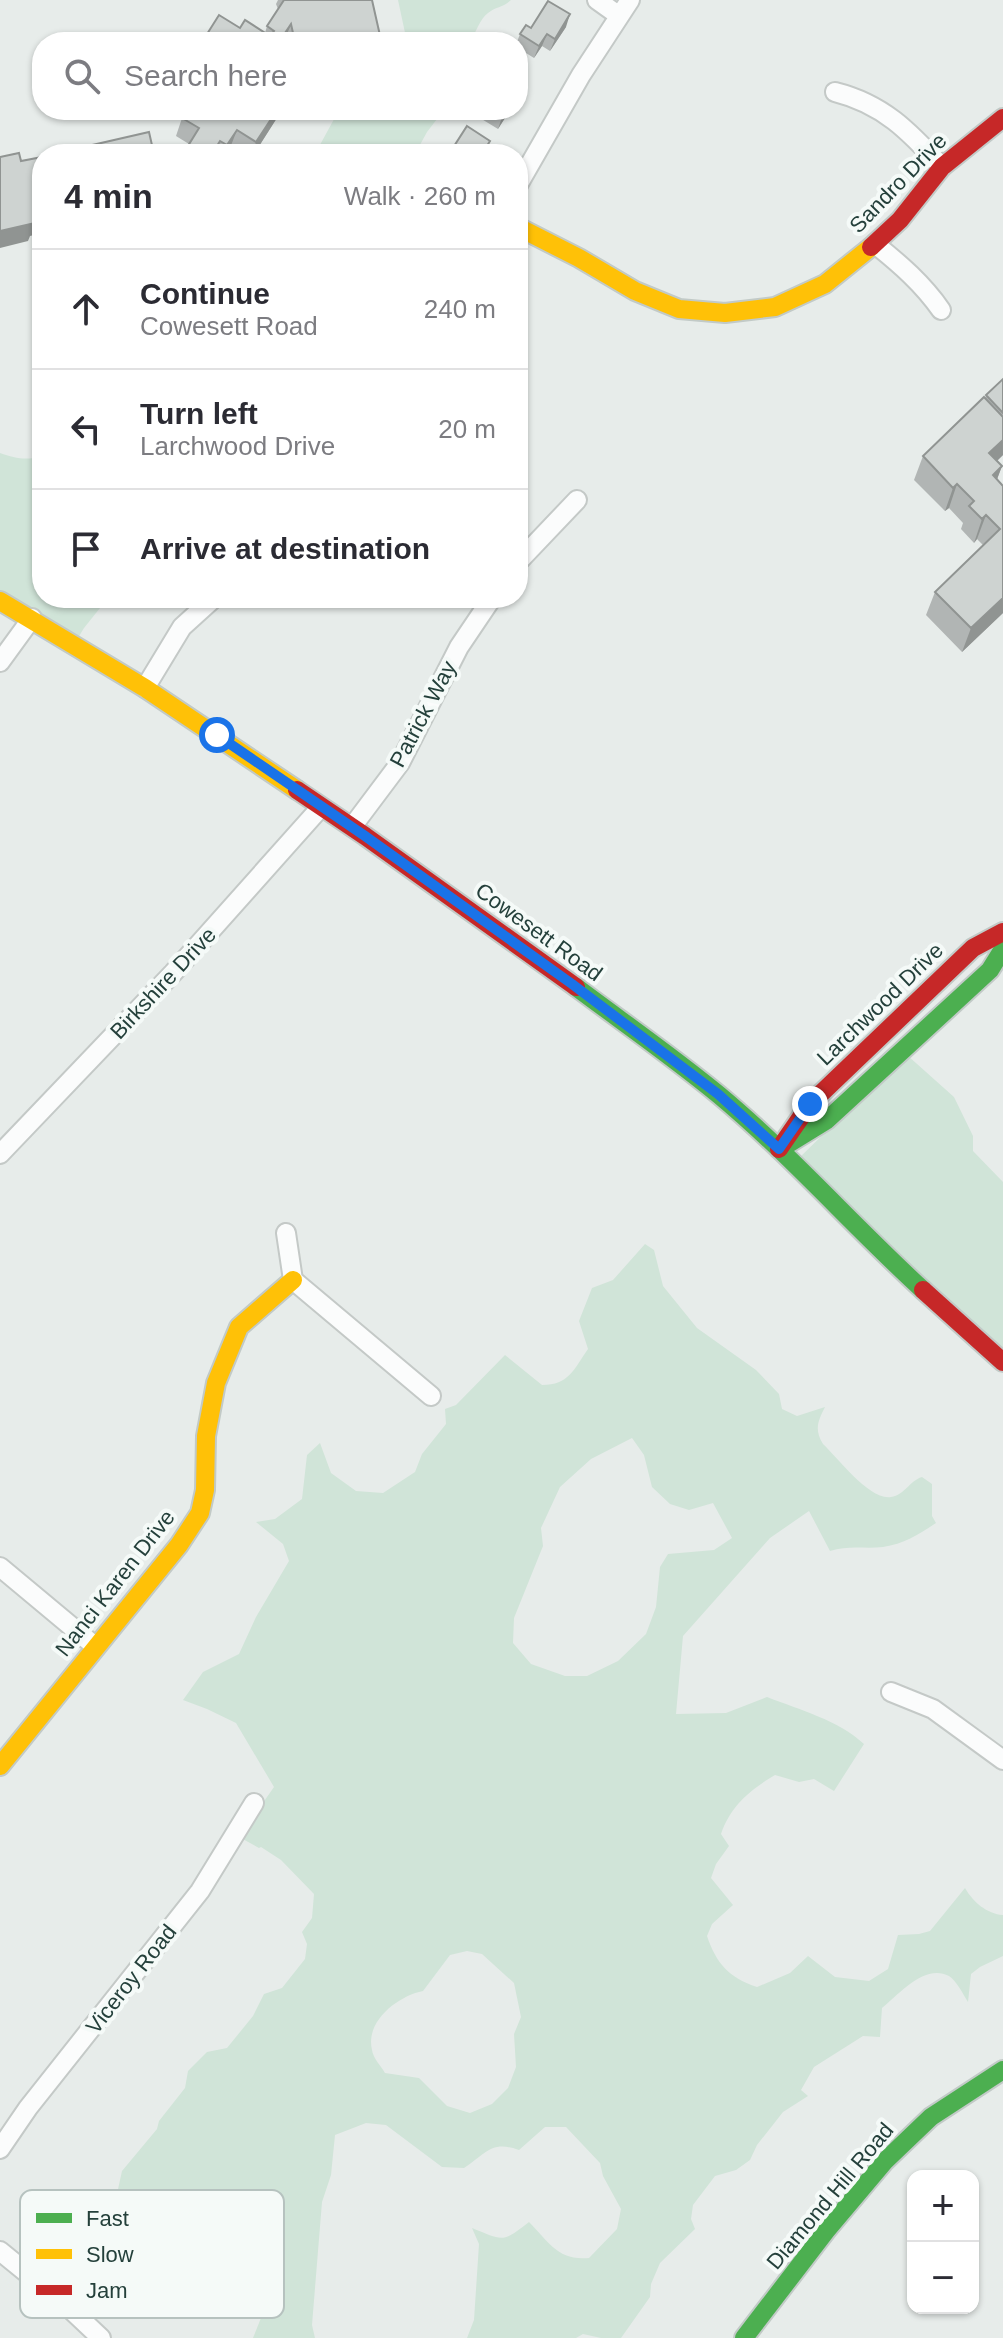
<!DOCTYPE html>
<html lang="en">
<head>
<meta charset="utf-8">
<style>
  body { margin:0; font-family:Arial,sans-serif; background:#f7f7f7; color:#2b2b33 }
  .controls { position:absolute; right:24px; bottom:24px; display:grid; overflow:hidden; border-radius:16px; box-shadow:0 2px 6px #0004 }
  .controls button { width:72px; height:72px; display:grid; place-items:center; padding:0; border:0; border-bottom:2px solid #e1e1e2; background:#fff; color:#2b2b33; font:40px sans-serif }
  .stop { position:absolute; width:24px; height:24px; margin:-18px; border:6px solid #1a73e8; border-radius:50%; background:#fff }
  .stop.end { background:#1a73e8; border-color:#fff; box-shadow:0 2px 8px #0008 }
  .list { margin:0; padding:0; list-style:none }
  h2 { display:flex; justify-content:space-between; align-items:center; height:104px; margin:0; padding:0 32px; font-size:34px }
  h2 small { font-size:26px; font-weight:400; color:#7c7c81 }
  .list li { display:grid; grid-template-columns:52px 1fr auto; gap:24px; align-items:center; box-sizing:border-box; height:120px; padding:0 32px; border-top:2px solid #e1e1e2 }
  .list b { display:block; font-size:30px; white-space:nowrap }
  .list p { margin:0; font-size:26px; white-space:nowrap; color:#7c7c81 }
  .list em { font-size:26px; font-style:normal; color:#7c7c81 }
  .icon { flex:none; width:44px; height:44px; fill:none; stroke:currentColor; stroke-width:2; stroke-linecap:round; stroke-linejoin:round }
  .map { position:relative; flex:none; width:1003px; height:2338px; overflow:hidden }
  .search { position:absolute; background:#fff; box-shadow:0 2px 6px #0004; left:32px; top:32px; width:496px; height:88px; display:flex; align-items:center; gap:20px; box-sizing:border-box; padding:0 28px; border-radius:32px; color:#7c7c81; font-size:30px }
  .panel { position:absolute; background:#fff; box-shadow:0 2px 6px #0004; left:32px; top:144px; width:496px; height:464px; border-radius:32px }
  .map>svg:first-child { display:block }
  .green { fill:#d0e4d8; fill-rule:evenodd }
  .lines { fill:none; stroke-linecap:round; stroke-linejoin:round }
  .street-casing { stroke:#c4c9c7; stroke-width:22 }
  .fast-casing { stroke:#c2cac7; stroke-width:22 }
  .slow-casing { stroke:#c2cac7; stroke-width:22 }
  .jam-casing { stroke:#c2cac7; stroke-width:22 }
  .street { stroke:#fbfcfc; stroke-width:18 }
  .fast { stroke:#4caf50; stroke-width:18 }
  .slow { stroke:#ffc107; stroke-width:18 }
  .jam { stroke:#c62828; stroke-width:18 }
  .wall { fill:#b1b5b4 }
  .shaded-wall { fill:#909492 }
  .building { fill:#ced3d1; stroke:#909492; stroke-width:2 }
  .route { stroke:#1a73e8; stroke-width:10 }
  .labels { text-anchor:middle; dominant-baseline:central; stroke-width:8; stroke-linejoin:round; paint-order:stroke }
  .street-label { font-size:22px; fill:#24403b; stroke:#f5faf8 }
  .key { fill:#f5faf8; stroke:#b6c2bf; stroke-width:2 }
  .key-label { font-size:22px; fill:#24403b }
</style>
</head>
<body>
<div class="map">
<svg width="1003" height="2338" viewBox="0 0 1003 2338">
  <rect width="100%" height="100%" fill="#e7ecea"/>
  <path class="green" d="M398 0H511C504 7 495 7 488 13 480 19 475 33 471 42H407Z
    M339 110H444L427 132 415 154H315Z
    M0 453C15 458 26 461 42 456V598H108L84 628 73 646 0 602Z
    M904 1055H907L954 1097 973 1136V1151L1003 1182V1362L794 1163Z
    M645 1244 654 1250 663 1286 697 1328 756 1370 779 1394 782 1409 797 1416 825 1407C818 1421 814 1429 823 1444 838 1458 870 1501 891 1497 905 1495 909 1481 922 1477L932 1484V1516L936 1523C919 1534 904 1544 883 1547 864 1549 848 1545 830 1551L809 1511 770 1538 683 1636 676 1714 726 1713 767 1697C800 1710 838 1720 864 1744L834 1791 814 1779 799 1782 775 1775C750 1790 731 1805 721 1834L729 1846 716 1864 711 1878 733 1905 712 1924 707 1936C716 1963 729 1978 757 1987L790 1973 808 1956 835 1977 869 1981 888 1969 898 1935 919 1934 930 1931 965 1888C973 1902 987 1914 1003 1915V1956L980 1967 971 1974 968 2002C963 1994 956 1980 949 1976 925 1963 899 1994 882 2008L880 2037 863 2036 814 2067 801 2090 808 2096 783 2112 757 2145 750 2160 736 2170 715 2176 693 2205 691 2219 695 2229 660 2263 651 2284 650 2297 621 2338H601L583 2334 576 2338H467L474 2320 479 2244 472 2228C504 2241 502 2243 529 2222 549 2242 558 2261 589 2258L617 2229 621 2209 603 2176 600 2163 566 2127H545L519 2150C491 2140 486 2154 464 2168L442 2167 386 2125 366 2123 335 2135 331 2175 322 2202 312 2325 315 2338H253L261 2318 255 2307 229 2282 248 2281 276 2257 278 2233 253 2206 229 2204 200 2232 199 2247 185 2251C177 2237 155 2215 137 2217 135 2217 127 2221 124 2222L113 2212 122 2171 157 2129 159 2121 185 2088 188 2071 207 2052 227 2048 253 2016 264 1994 282 1988 305 1959 307 1944 302 1932 312 1918 314 1894 281 1860 261 1847 259 1848 239 1837 274 1787 236 1723 207 1709 183 1700 203 1672 239 1654 256 1617 289 1561 283 1544 256 1522 275 1519 302 1499 307 1455 320 1443 331 1473 356 1491 383 1493 415 1472 422 1454 446 1424 445 1409 456 1405 505 1355 542 1385C569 1385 574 1369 588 1349L579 1321 592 1288 613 1280ZM632 1438 644 1455 652 1487 670 1504 689 1510 713 1503 732 1538 714 1550 668 1554 660 1567 656 1607 646 1634 618 1661 587 1676H565L531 1664 513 1643 514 1618 543 1546 541 1528 560 1487 591 1459ZM467 1951 482 1954 514 1983 521 2017 514 2034 516 2067 508 2088 492 2104 470 2113 447 2106 419 2078 385 2073C381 2066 373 2058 372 2050 365 2021 398 1996 423 1991L450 1955Z"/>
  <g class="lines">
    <g class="street-casing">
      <path id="street" d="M597 0 618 15
        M835 92C883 104 909 131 942 167
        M518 185 581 75 630 0
        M875 244C900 264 923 284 941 310
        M518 562 577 500
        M0 662 32 618
        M145 688 182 627 214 598
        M352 827 400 763 459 647 492 598
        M0 1154 173 973 321 807
        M286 1233 293 1280 431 1396
        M0 1567 96 1647
        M891 1692 933 1709 1003 1760
        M0 2149 28 2108 200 1891 254 1803
        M0 2251 66 2305 101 2338"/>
    </g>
    <g class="fast-casing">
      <path id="fast" d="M576 987C624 1023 673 1057 719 1095 791 1155 853 1226 923 1290
        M788 1144 827 1120 990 970 1003 949
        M744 2338 826 2231 885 2161 931 2117 1003 2070"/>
    </g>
    <g class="slow-casing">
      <path id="slow" d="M518 227 579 258 635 291 679 309 725 313 775 307 825 284 871 247
        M0 601 145 688 297 790
        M0 1766 179 1545 200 1513 205 1490 206 1436 216 1383 239 1327 293 1280"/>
    </g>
    <g class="jam-casing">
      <path id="jam" d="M871 247 900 220 942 167 1003 118
        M297 790 365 836 576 987
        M779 1149 810 1104 973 948 1003 932
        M923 1290 1003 1362"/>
    </g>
    <use href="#street" class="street"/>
    <use href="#fast" class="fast"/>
    <use href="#slow" class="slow"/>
    <use href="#jam" class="jam"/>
  </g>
  <path class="wall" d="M278 0H372L380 42H202L240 28 265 33 267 26 278 9 276 4Z
    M566 27 550 51 542 46 534 58 518 48 517 42 520 34 531 28Z
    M170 110H282L254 154H240L230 148 227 154H161L186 149 189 144 176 136 182 118Z
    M476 110H510L498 129 475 115Z
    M1003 379V455L997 461 1002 466 997 479 1003 486V613L962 652 926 615 935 592 983 545 977 539 974 543 961 529 963 523 949 508 945 511 914 480 923 456 985 399 986 395Z"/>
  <path class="shaded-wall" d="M570 14 566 27 550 51 555 39Z
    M291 24 284 42H279Z
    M547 34 542 46 534 58 539 46Z
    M277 110H282L254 154H252L256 142Z
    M507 110H510L498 129 502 117Z
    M237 130 230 148 227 154H224L227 145Z
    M42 217V233L30 236 28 241 0 248V231Z
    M1003 440V455L980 477 989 453Z
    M1002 466 993 490V475Z
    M957 484 949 508 945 511 953 488Z
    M986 515 977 539 974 543 982 519Z
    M1003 598V613L962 652 971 628Z"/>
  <path class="building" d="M284 0H372L381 40 371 42H295L291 24 279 42H202L219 15 240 28 245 20 270 36 274 31 267 26Z
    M548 1 570 14 555 39 547 34 539 46 520 34 526 25 531 28Z
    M518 78 524 82 518 92Z
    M187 110H277L256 142 237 130 227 145 220 141 212 154H161L186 149 199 128 182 118Z
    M491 110H507L502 117Z
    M467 126 490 141 482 154H449Z
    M149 132 154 154H53Z
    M19 153 21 161 42 157V217L34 219 35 223 0 231V157Z
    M1003 379V413L986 395Z
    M984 397 1003 417V440L989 453 1002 466 993 475 1003 486V598L971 628 935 592 1000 529 986 515 982 519 969 506 974 501 957 484 953 488 923 456Z"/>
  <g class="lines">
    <path class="route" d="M217 735 365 836 572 984 718 1094 779 1149 810 1104"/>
  </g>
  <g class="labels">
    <g class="street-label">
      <text transform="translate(898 183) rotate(-46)">Sandro Drive</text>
      <text transform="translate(423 714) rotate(-62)">Patrick Way</text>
      <text transform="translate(539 932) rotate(36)">Cowesett Road</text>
      <text transform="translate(163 983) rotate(-47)">Birkshire Drive</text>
      <text transform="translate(880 1004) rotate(-44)">Larchwood Drive</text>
      <text transform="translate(115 1583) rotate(-52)">Nanci Karen Drive</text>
      <text transform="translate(131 1979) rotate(-52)">Viceroy Road</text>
      <text transform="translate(830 2196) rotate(-50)">Diamond Hill Road</text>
    </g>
  </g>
  <rect x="20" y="2190" width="264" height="128" rx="12" class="key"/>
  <rect x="36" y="2213" width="36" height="10" fill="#4caf50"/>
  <rect x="36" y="2249" width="36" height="10" fill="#ffc107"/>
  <rect x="36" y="2285" width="36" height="10" fill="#c62828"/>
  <g class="key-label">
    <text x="86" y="2226">Fast</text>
    <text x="86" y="2262">Slow</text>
    <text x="86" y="2298">Jam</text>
  </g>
</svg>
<div class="controls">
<button>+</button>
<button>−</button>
</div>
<div class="stop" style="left:217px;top:735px"></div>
<div class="stop end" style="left:810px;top:1104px"></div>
<div class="search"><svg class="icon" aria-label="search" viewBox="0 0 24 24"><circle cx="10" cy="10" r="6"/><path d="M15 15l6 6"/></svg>Search here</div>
<section class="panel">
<h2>4 min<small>Walk · 260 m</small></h2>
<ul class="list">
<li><svg class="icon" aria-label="ahead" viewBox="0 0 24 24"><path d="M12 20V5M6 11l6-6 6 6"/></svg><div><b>Continue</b><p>Cowesett Road</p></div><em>240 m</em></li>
<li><svg class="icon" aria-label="left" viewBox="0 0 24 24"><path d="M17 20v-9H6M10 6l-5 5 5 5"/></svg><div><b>Turn left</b><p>Larchwood Drive</p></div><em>20 m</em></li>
<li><svg class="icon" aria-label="arrive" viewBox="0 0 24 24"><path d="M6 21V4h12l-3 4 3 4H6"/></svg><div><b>Arrive at destination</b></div></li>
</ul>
</section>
</div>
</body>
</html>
